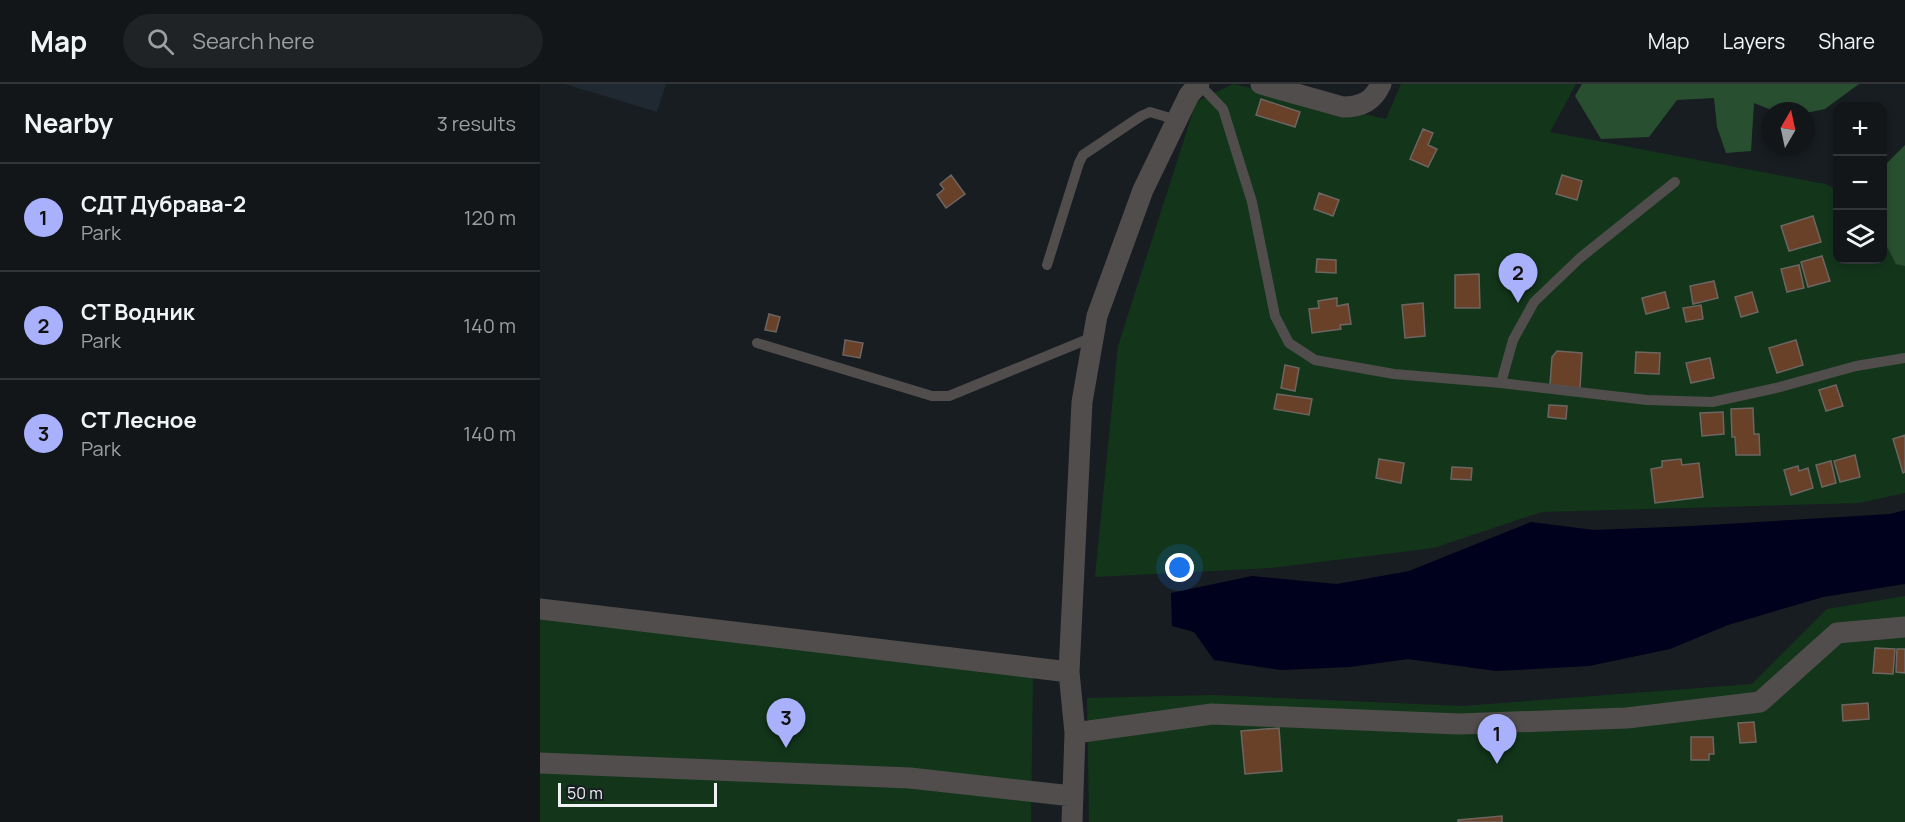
<!DOCTYPE html>
<html lang="en">
<head>
<meta charset="utf-8">
<style>
  body { margin:0; font-family:Manrope,sans-serif; background:#1f2326; color:#f1f3f6 }
  .controls { position:absolute; right:18px; top:18px; display:grid; overflow:hidden; border-radius:12px; box-shadow:0 3px 9px #0003 }
  .controls button { width:54px; height:54px; display:grid; place-items:center; padding:0; border:0; border-bottom:2px solid #313538; background:#121619; color:#f1f3f6; font:30px sans-serif }
  .compass { position:absolute; left:1221px; top:18px; width:54px; height:54px; border-radius:50%; background:#121619; box-shadow:0 3px 9px #0003; rotate:9deg }
  .scale { position:absolute; left:18px; bottom:15px; width:159px; box-sizing:border-box; padding-left:6px; border:3px solid #f0f3f6; border-top:0; font-size:16px; line-height:21px; white-space:nowrap; color:#f0f3f6; -webkit-text-stroke:4px #181d21; paint-order:stroke }
  .you { position:absolute; left:640px; top:484px; width:21px; height:21px; margin:-15px; border:4px solid #fff; border-radius:50%; background:#1a73e8; box-shadow:0 0 0 9px #1a73e833 }
  .badge { display:grid; place-items:center; width:39px; height:39px; border-radius:50%; background:#a9b0fc; color:#111; font-size:20px; font-weight:700 }
  .pin { position:absolute; translate:-50% -50px; filter:drop-shadow(0 2px 3px #0008) }
  .pin::after { content:''; position:absolute; top:32px; width:21px; height:18px; background:inherit; clip-path:polygon(0 0,100% 0,50% 100%) }
  .list { margin:0; padding:0; list-style:none }
  h2 { display:flex; justify-content:space-between; align-items:center; height:78px; margin:0; padding:0 24px; font-size:26px }
  h2 small { font-size:20px; font-weight:400; color:#9c9fa2 }
  .list li { display:grid; grid-template-columns:39px 1fr auto; gap:18px; align-items:center; box-sizing:border-box; height:108px; padding:0 24px; border-top:2px solid #313538 }
  .list b { display:block; font-size:22px; white-space:nowrap }
  .list p { margin:0; font-size:20px; white-space:nowrap; color:#9c9fa2 }
  .list em { font-size:20px; font-style:normal; color:#9c9fa2 }
  .icon { flex:none; width:33px; height:33px; fill:none; stroke:currentColor; stroke-width:2; stroke-linecap:round; stroke-linejoin:round }
  .map { position:relative; flex:none; width:1365px; height:738px; overflow:hidden }
  header { display:flex; align-items:center; gap:36px; box-sizing:border-box; height:84px; padding:0 30px; background:#121619; border-bottom:2px solid #313538 }
  header strong { font-size:28px }
  nav { display:flex; gap:33px; margin-inline-start:auto; font-size:21px }
  .search { width:420px; height:54px; background:#1f2326; display:flex; align-items:center; gap:15px; box-sizing:border-box; padding:0 21px; border-radius:33px; color:#9c9fa2; font-size:22px }
  main { display:flex }
  aside { flex:1; background:#121619 }
  .map>svg:first-child { display:block }
  .built { fill:#202931 }
  .green { fill:#13361b }
  .forest { fill:#294f31 }
  .water { fill:#00011c }
  .building { fill:#694129; stroke:#6c6561; stroke-width:1.5 }
  .lines { fill:none; stroke-linecap:round; stroke-linejoin:round }
  .service { stroke:#514d4d; stroke-width:10 }
  .minor { stroke:#514d4d; stroke-width:21 }
</style>
</head>
<body>
<header>
<strong>Map</strong>
<div class="search"><svg class="icon" aria-label="search" viewBox="0 0 24 24"><circle cx="10" cy="10" r="6"/><path d="M15 15l6 6"/></svg>Search here</div>
<nav><a>Map</a><a>Layers</a><a>Share</a></nav>
</header>
<main>
<aside>
<h2>Nearby<small>3 results</small></h2>
<ul class="list">
<li><span class="badge">1</span><div><b>СДТ Дубрава-2</b><p>Park</p></div><em>120 m</em></li>
<li><span class="badge">2</span><div><b>СТ Водник</b><p>Park</p></div><em>140 m</em></li>
<li><span class="badge">3</span><div><b>СТ Лесное</b><p>Park</p></div><em>140 m</em></li>
</ul>
</aside>
<div class="map">
<svg width="1365" height="738" viewBox="0 0 1365 738">
  <rect width="100%" height="100%" fill="#181d21"/>
  <path class="built" d="M25 0H126L117 28Z"/>
  <path class="green" d="M693 0 846 35 861 0H1036L1010 48 1285 100 1297 105 1298 176H1342L1343 122 1365 131V409L1319 419 1001 428 893 464 731 484 555 493 578 262 656 18Z
    M1365 512V738H549L547 614 673 611 922 622 1212 600 1287 525Z
    M0 515 493 589 491 738H0Z"/>
  <path class="forest" d="M1042 0H1319L1285 25 1266 29V27H1234L1214 19 1211 67 1186 69 1177 43 1174 14 1137 16 1109 53 1061 55 1035 12Z
    M1365 61V182L1356 180 1343 155 1342 84Z"/>
  <path class="water" d="M1365 426V500L1283 513 1188 541 1130 565 1049 582 956 587 868 575 810 583 741 586 674 576 654 548 632 542 631 509 712 492 797 500 869 487 991 438 1054 446 1152 442 1350 430Z"/>
  <path class="building" d="M721 15 760 28 755 43 716 31Z
    M883 45 893 49 888 61 897 65 888 83 870 75Z
    M411 91 425 110 406 124 397 111 404 105 400 100Z
    M1022 91 1042 97 1037 116 1016 110Z
    M779 109 799 116 793 132 774 125Z
    M1273 132 1281 158 1249 167 1241 142Z
    M1282 172 1290 197 1268 203 1261 178Z
    M777 175 796 176V189L776 188Z
    M1259 181 1264 204 1247 208 1241 185Z
    M939 190 940 224H915V191Z
    M1174 197 1178 214 1153 220 1150 202Z
    M1125 208 1129 224 1106 230 1102 214Z
    M1212 208 1218 228 1201 233 1195 213Z
    M797 214V222L808 220 811 240 800 241 801 245 772 249 769 225 779 224 778 217Z
    M883 219 885 252 865 254 862 221Z
    M1161 221 1163 235 1146 238 1143 224Z
    M229 230 240 233 236 248 225 246Z
    M305 256 323 259 320 274 303 271Z
    M1256 256 1263 281 1237 289 1229 264Z
    M1017 267 1042 269 1040 304 1010 301 1012 273Z
    M1096 268 1120 269 1119 290 1095 289Z
    M1170 274 1174 294 1151 299 1146 279Z
    M745 281 759 284 755 307 741 304Z
    M1296 301 1303 322 1286 327 1279 306Z
    M737 310 772 315 769 331 734 325Z
    M1009 321 1027 322 1026 335 1008 333Z
    M1213 324 1214 350H1219L1220 371H1196L1195 353H1192L1191 325Z
    M1183 328 1184 350 1162 352 1160 329Z
    M1365 351V388L1363 389 1353 355Z
    M1315 371 1320 393 1300 398 1294 377Z
    M839 375 864 379 861 399 836 394Z
    M1141 375 1142 381 1159 379 1163 413 1115 419 1111 385 1122 383V377Z
    M1291 377 1296 399 1282 403 1276 381Z
    M1258 382 1259 387 1268 384 1273 404 1251 411 1244 386Z
    M912 383 932 384 931 396 911 395Z
    M1335 564 1355 565 1353 590 1333 589Z
    M1357 565H1365V589L1356 588Z
    M1328 619 1329 635 1303 637 1302 621Z
    M1214 638 1216 658 1200 659 1198 639Z
    M739 644 742 687 705 690 701 647Z
    M1151 653H1173L1174 670H1169V676H1151Z
    M962 732V738H918V736Z"/>
  <g class="lines">
    <path class="service" d="M659 0 683 25 712 118 735 232 749 259 775 276 854 290 961 299 1107 316 1172 318 1236 304 1316 282 1365 274
      M507 181 539 79 543 71 601 32 610 28 637 36
      M217 259 392 312H409L553 253
      M961 299 973 256 994 218 1040 174 1135 98"/>
    <path class="minor" d="M721 0 803 23C822 23 833 17 841 0
      M0 525 529 588
      M535 649 672 630 919 640 1087 634 1220 618 1297 549 1365 543
      M0 679 370 694 532 712
      M532 738 535 649 529 588 542 318 557 232 603 106 649 11 659 0"/>
  </g>
</svg>
<div class="controls">
<button>+</button>
<button>−</button>
<button><svg class="icon" aria-label="layers" viewBox="0 0 24 24"><path d="M12 4l9 5-9 5-9-5zM3 14l9 5 9-5"/></svg></button>
</div>
<svg class="compass" viewBox="-18 -18 36 36"><path d="M0-13l5 13h-10z" fill="#e53935"/><path d="M0 13l5-13h-10z" fill="#9c9fa2"/></svg>
<div class="scale">50 m</div>
<div class="you"></div>
<div class="pin badge" style="left:957px;top:680px">1</div>
<div class="pin badge" style="left:978px;top:219px">2</div>
<div class="pin badge" style="left:246px;top:664px">3</div>
</div>
</main>
</body>
</html>
